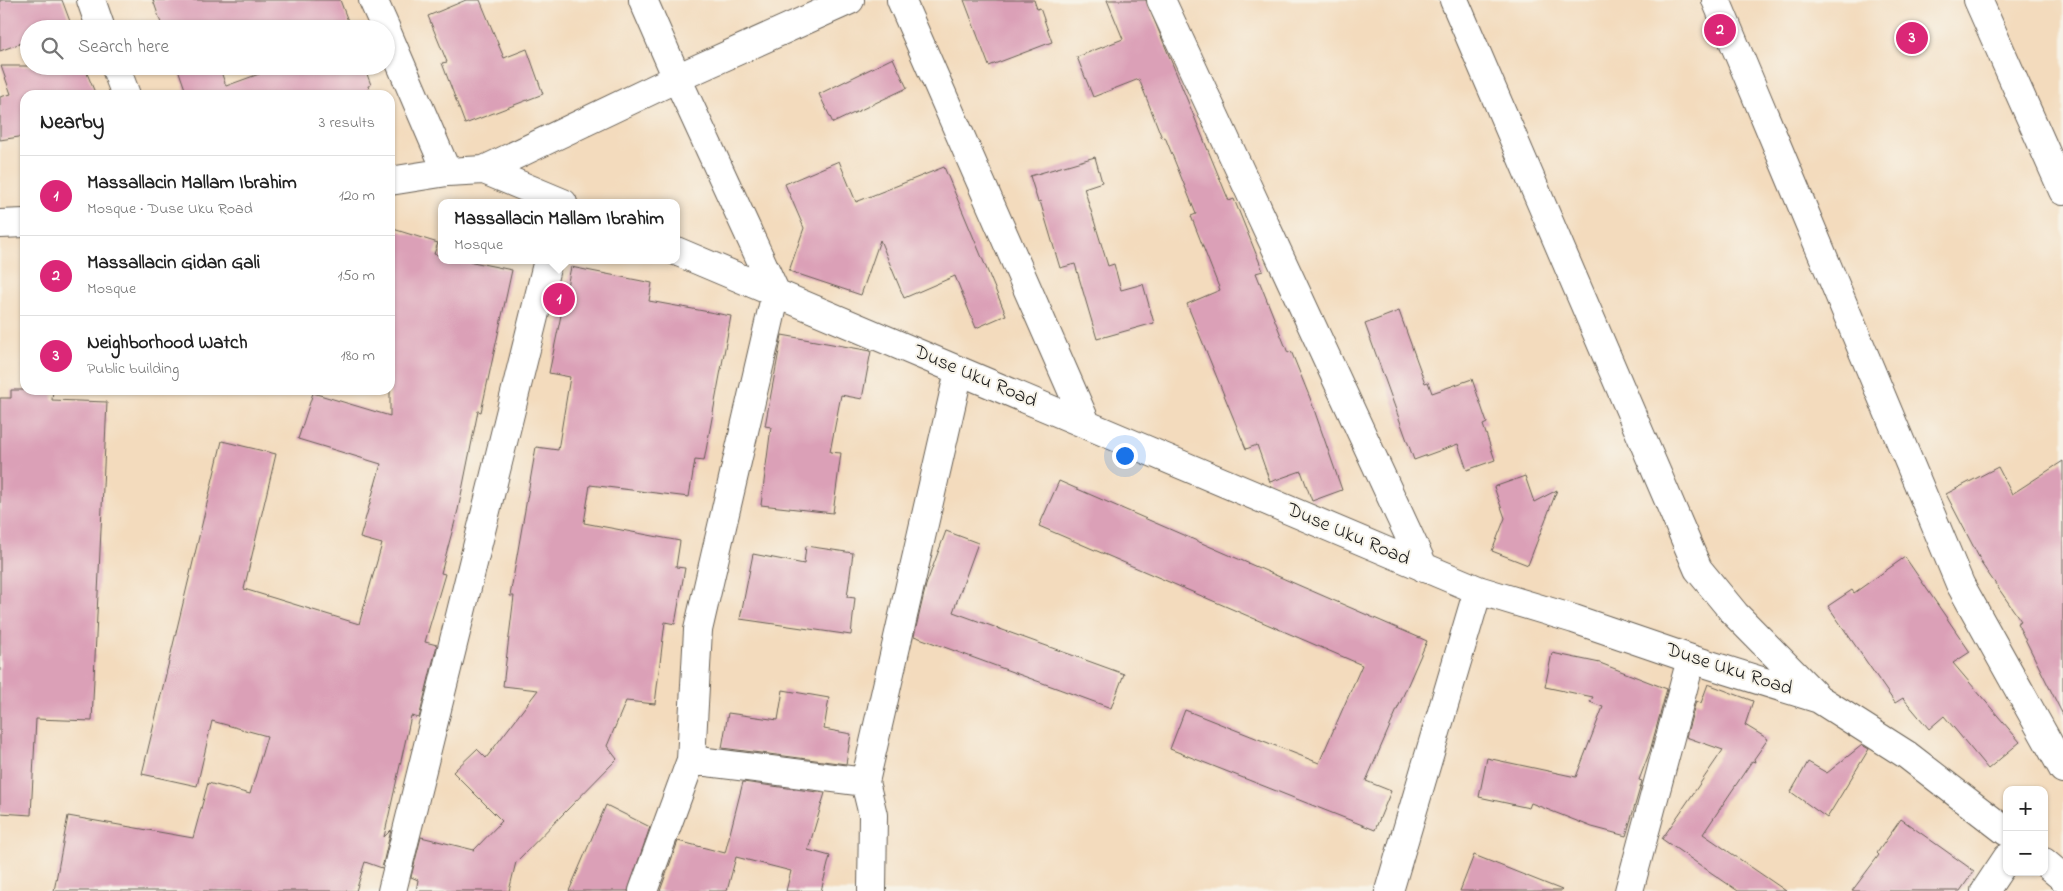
<!DOCTYPE html>
<html lang="en">
<head>
<meta charset="utf-8">
<style>
  body { margin:0; font-family:"Indie Flower",sans-serif; background:#f6f6f6; color:#222 }
  .controls { position:absolute; right:15px; bottom:15px; display:grid; overflow:hidden; border-radius:10px; box-shadow:0 1px 4px #0004 }
  .controls button { width:45px; height:45px; display:grid; place-items:center; padding:0; border:0; border-bottom:1px solid #e0e0e0; background:#fff; color:#222; font:25px sans-serif }
  .you { position:absolute; left:1124px; top:455px; width:18px; height:18px; margin:-12px; border:4px solid #fff; border-radius:50%; background:#1a73e8; box-shadow:0 0 0 8px #1a73e833 }
  .badge { display:grid; place-items:center; width:32px; height:32px; border-radius:50%; background:#db2777; color:#fff; font-size:16px; font-weight:700 }
  .pin { position:absolute; translate:-50% -50%; border:2px solid #fff; box-shadow:0 1px 5px #0006 }
  .popup { position:absolute; left:438px; top:199px; width:242px; height:65px; box-sizing:border-box; display:grid; place-content:center; border-radius:10px; background:#fff; filter:drop-shadow(0 1px 4px #0005); font-size:16px; white-space:nowrap; color:#767676 }
  .popup b { font-size:19px; color:#222 }
  .popup::after { content:''; position:absolute; left:50%; top:100%; margin-left:-10px; border:10px solid transparent; border-top-color:#fff }
  .list { margin:0; padding:0; list-style:none }
  h2 { display:flex; justify-content:space-between; align-items:center; height:65px; margin:0; padding:0 20px; font-size:21px }
  h2 small { font-size:16px; font-weight:400; color:#767676 }
  .list li { display:grid; grid-template-columns:32px 1fr auto; gap:15px; align-items:center; box-sizing:border-box; height:80px; padding:0 20px; border-top:1px solid #e0e0e0 }
  .list b { display:block; font-size:19px; white-space:nowrap }
  .list p { margin:0; font-size:16px; white-space:nowrap; color:#767676 }
  .list em { font-size:16px; font-style:normal; color:#767676 }
  .icon { flex:none; width:28px; height:28px; fill:none; stroke:currentColor; stroke-width:2; stroke-linecap:round; stroke-linejoin:round }
  .map { position:relative; flex:none; width:2063px; height:891px; overflow:hidden }
  .search { position:absolute; background:#fff; box-shadow:0 1px 4px #0004; left:20px; top:20px; width:375px; height:55px; display:flex; align-items:center; gap:12px; box-sizing:border-box; padding:0 18px; border-radius:28px; color:#767676; font-size:19px }
  .panel { position:absolute; background:#fff; box-shadow:0 1px 4px #0004; left:20px; top:90px; width:375px; height:305px; border-radius:15px }
  .map>svg:first-child { display:block }
  .building { fill:#dba0b7 }
  .lines { fill:none; stroke-linecap:round; stroke-linejoin:round }
  .minor-casing { stroke:#675f54; stroke-width:30 }
  .minor { stroke:#fff; stroke-width:28 }
  .labels { text-anchor:middle; dominant-baseline:central; stroke-width:4; stroke-linejoin:round; paint-order:stroke }
  .street-label { font-size:20px; fill:#1c1c1c; stroke:#f7f3e8 }
</style>
</head>
<body>
<div class="map">
<svg width="2063" height="891" viewBox="0 0 2063 891">
  <rect width="100%" height="100%" fill="#f7f3e8"/>
  <filter id="ink" filterUnits="userSpaceOnUse"><feTurbulence type="fractalNoise" baseFrequency=".02" numOctaves="2"/><feDisplacementMap in="SourceGraphic" scale="10" xChannelSelector="R" yChannelSelector="G"/><feConvolveMatrix kernelMatrix="1 2 1 2 8 2 1 2 1" color-interpolation-filters="sRGB"/></filter>
  <filter id="wash" filterUnits="userSpaceOnUse"><feTurbulence type="fractalNoise" baseFrequency=".0096" numOctaves="4" result="noise"/><feDisplacementMap in="SourceGraphic" scale="20" xChannelSelector="R" yChannelSelector="G"/><feGaussianBlur stdDeviation="1.12" result="paint"/><feColorMatrix in="noise" values="0 0 0 0 0 0 0 0 0 0 0 0 0 0 0 0 0 1.4 0 .05"/><feComposite in="paint" operator="in"/></filter>
  <g filter="url(#wash)">
    <rect width="100%" height="100%" fill="#f3dbbd"/>
    <g id="blocks">
      <path class="building" d="M0 0H62L71 24 59 29H29V40L0 51Z
        M153 0H340L351 29H163Z
        M466 0H480L504 58 527 49 543 94 465 124 442 63 447 62 428 16Z
        M964 0H1034L1037 9 1040 8 1052 42 989 66Z
        M1107 0H1146L1229 201 1234 199 1263 271 1256 273 1288 353 1291 351 1310 398 1342 490 1312 501 1301 471 1270 482 1257 445 1246 449 1187 304 1220 290 1191 216 1196 214 1165 137 1162 138 1139 79 1093 97 1077 57 1123 39Z
        M893 58 907 88 833 123 819 94Z
        M1 66H84L96 95H25V136L0 140V97L11 94Z
        M177 66H219L226 86 281 66H364L371 85 368 86 371 95H187Z
        M1095 157 1102 182 1084 188 1108 266 1114 264 1121 290 1143 284 1154 323 1097 339 1075 264 1060 268 1040 201 1038 202 1030 176Z
        M839 161 856 202 944 167 1006 315 976 328 955 276 904 298 880 240 861 295 789 271 804 228 785 184Z
        M390 228 438 243 434 254 442 256V260H463L512 270 481 412 478 411 458 510 441 573 445 574 425 642 437 645 419 718 411 716 384 837 391 830 382 868 365 862 356 891H54L68 816 193 838 208 783 250 794 267 736 212 721 197 786 142 774 222 441 276 454 244 589 359 624 382 544 360 538 381 464 298 439 313 393 390 416Z
        M571 267 652 283 649 301 731 316 704 461 695 460 689 497 590 485 584 523 680 541 676 567 685 568 675 624 665 622 655 704 626 701 607 746 617 759 516 862 509 891H416L418 880 411 877 421 837 474 850 502 821 453 772 477 749 486 758 538 690 503 686 514 596H510L536 447 558 450 570 377 549 373Z
        M1399 311 1425 383 1428 382 1432 393 1472 379 1487 423 1483 425 1495 460 1467 470 1458 444 1414 460 1365 324Z
        M782 335 871 351 862 399 841 395 830 452 841 453 833 513 761 505 771 427 765 426Z
        M11 390H53L52 400 107 402 92 721 36 719 31 815 0 813V398H11Z
        M2063 461V715L2017 623 2021 621 1981 563 1983 565 1946 494 1998 467 2012 494Z
        M1525 476 1534 502 1557 490 1528 565 1492 551 1505 518 1494 487Z
        M1059 481 1427 641 1366 781 1391 791 1375 830 1170 749 1185 710 1319 763 1362 665 1039 526Z
        M946 531 978 543 953 612 1124 674 1111 708 914 636 926 585Z
        M806 546 853 553 847 597 855 598 851 635 740 619 753 554 804 564Z
        M1905 557 1970 652 1953 663 2020 742 1988 769 1944 716 1929 729 1903 698 1895 703 1828 606 1852 590 1854 593Z
        M1552 653 1600 663 1667 689 1650 751 1639 780 1642 781 1626 836 1592 827 1531 803 1529 808 1479 797 1487 758 1576 777 1603 707 1590 702 1593 697 1545 687Z
        M1708 684 1753 701 1745 725 1768 739 1754 759 1755 762 1752 761 1703 834 1786 891H1738L1662 839 1723 750 1686 737 1696 701 1701 703Z
        M783 690 829 698 824 729 851 734 846 764 722 748 728 713 778 720Z
        M1862 745 1869 749 1827 818 1791 792 1808 762 1827 773Z
        M743 782 825 793 808 850 830 856 821 891H786L791 871 736 857 727 891H660L678 841 725 853Z
        M606 805 650 827 628 891H569Z
        M1901 819 1974 871 1960 891H1852L1879 855 1877 853Z
        M1474 855 1562 890 1561 891H1460Z"/>
    </g>
  </g>
  <g filter="url(#ink)">
    <use href="#blocks" fill-opacity="0" stroke="#675f54" stroke-width="1"/>
    <g class="lines">
      <g class="minor-casing">
        <path id="minor" d="M91 0 101 29
          M373 0 386 29
          M901 0 1087 425
          M1161 0 1424 568
          M1454 0 1698 569 1735 614 1817 697
          M1716 0 1960 584 2063 769
          M1978 0 2063 191
          M386 30 447 172
          M115 66 126 95
          M484 170 677 78 850 0
          M390 181 447 172 484 170 563 203
          M0 224 25 223
          M676 251 1478 590 1574 619 1691 659 1819 699 1907 755 2007 832
          M691 760 865 782
          M2044 862 2063 878
          M392 891 548 260
          M643 891 691 760 698 630 776 293 677 78 643 0
          M872 891 873 815 865 782 959 371
          M1389 891 1478 590
          M1629 891 1691 659
          M1985 891 2007 858"/>
      </g>
      <use href="#minor" class="minor"/>
    </g>
  </g>
  <g class="labels">
    <g class="street-label">
      <text transform="translate(975 377) rotate(23)">Duse Uku Road</text>
      <text transform="translate(1348 535) rotate(23)">Duse Uku Road</text>
      <text transform="translate(1729 670) rotate(18)">Duse Uku Road</text>
    </g>
  </g>
</svg>
<div class="controls">
<button>+</button>
<button>−</button>
</div>
<div class="you"></div>
<div class="pin badge" style="left:559px;top:299px">1</div>
<div class="popup"><b>Massallacin Mallam Ibrahim</b>Mosque</div>
<div class="pin badge" style="left:1720px;top:30px">2</div>
<div class="pin badge" style="left:1912px;top:38px">3</div>
<div class="search"><svg class="icon" aria-label="search" viewBox="0 0 24 24"><circle cx="10" cy="10" r="6"/><path d="M15 15l6 6"/></svg>Search here</div>
<section class="panel">
<h2>Nearby<small>3 results</small></h2>
<ul class="list">
<li><span class="badge">1</span><div><b>Massallacin Mallam Ibrahim</b><p>Mosque · Duse Uku Road</p></div><em>120 m</em></li>
<li><span class="badge">2</span><div><b>Massallacin Gidan Gali</b><p>Mosque</p></div><em>150 m</em></li>
<li><span class="badge">3</span><div><b>Neighborhood Watch</b><p>Public building</p></div><em>180 m</em></li>
</ul>
</section>
</div>
</body>
</html>
